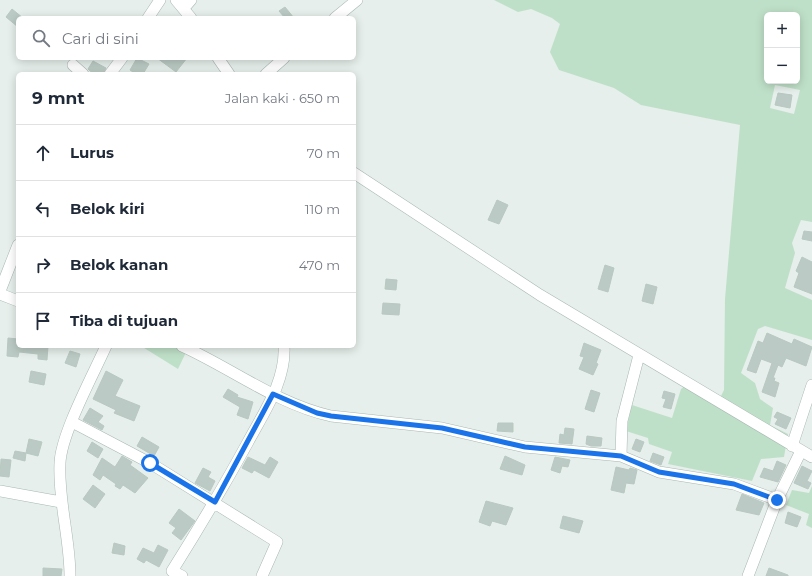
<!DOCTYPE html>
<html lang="id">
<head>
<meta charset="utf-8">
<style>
  body { margin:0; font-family:Montserrat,sans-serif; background:#f2f2f3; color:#1f2937 }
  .controls { position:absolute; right:12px; top:12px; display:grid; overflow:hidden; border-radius:6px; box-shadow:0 2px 10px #0003 }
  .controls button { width:36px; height:36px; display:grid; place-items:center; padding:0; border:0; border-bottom:1px solid #e0e1e3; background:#fff; color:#1f2937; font:20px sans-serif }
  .stop { position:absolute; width:12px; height:12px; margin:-9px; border:3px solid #1a73e8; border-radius:50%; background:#fff }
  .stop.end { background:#1a73e8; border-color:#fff; box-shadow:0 1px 4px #0008 }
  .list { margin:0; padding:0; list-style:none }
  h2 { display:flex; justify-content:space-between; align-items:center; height:52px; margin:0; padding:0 16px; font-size:17px }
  h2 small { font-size:13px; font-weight:400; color:#747a83 }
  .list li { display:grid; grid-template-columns:26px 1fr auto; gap:12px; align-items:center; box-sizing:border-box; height:56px; padding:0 16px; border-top:1px solid #e0e1e3 }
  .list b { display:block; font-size:15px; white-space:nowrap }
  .list em { font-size:13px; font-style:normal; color:#747a83 }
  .icon { flex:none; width:22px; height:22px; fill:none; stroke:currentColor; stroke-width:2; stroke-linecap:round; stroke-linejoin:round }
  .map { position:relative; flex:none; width:812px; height:576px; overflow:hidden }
  .search { position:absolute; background:#fff; box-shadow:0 2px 10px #0003; left:16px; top:16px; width:340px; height:44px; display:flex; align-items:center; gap:10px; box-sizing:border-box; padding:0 14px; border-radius:6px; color:#747a83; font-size:15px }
  .panel { position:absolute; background:#fff; box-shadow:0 2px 10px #0003; left:16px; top:72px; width:340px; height:276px; border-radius:6px }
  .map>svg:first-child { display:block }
  .green { fill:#bfe0c8; fill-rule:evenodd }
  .building { fill:#bbcac4; stroke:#b8c9c2 }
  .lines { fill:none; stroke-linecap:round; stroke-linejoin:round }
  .minor-casing { stroke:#a8b8b2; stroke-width:12 }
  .minor { stroke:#fff; stroke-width:11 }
  .route { stroke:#1a73e8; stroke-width:5 }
</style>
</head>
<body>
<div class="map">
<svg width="812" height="576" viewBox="0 0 812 576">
  <rect width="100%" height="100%" fill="#e6efeb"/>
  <path class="green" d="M494 0H812V222L801 220 792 243 795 253 785 288 812 300V340L765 326 758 329 741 373 755 383 760 399 773 408 770 425 788 434 784 457 761 459 752 481 668 464 672 452 649 444 648 438 626 431 632 405 672 418 681 389 693 380 720 398 724 390 725 299 740 125 641 105 614 88 559 70 550 52 560 24 552 18 531 9 518 12ZM767 15H797V81H767ZM775 85 800 90 794 114 770 108Z
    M141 346H189L178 369Z
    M812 486V528L806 525 809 514 786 505 792 490 809 493Z"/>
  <path class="building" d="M285 7 294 18H285L279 11Z
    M12 9 23 18H18V27L6 17Z
    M137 58 149 64 143 74H136L130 70Z
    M157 58H187L176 72Z
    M93 61 106 68 103 74H94L89 70 88 69Z
    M778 93 792 95 790 108 775 105Z
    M497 200 508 205 499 224 488 220Z
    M804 231 812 232V241L802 239Z
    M802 257 812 262V294L794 287 799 273 796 271Z
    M605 265 614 268 608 292 598 289Z
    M386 279 397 280 396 290 385 289Z
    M646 284 657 287 653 304 642 301Z
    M383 303 400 304 399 315 382 314Z
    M767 333 792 344 794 339 812 347 806 366 786 358 782 367 778 365 773 378H775L774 381 779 383 775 397 762 392 772 363 761 359 756 373 747 370 758 341 763 343Z
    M8 338 18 339V346H48L47 360 38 359V354L19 352 18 357 7 356Z
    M584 343 601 350 596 363 598 364 593 375 579 369 584 357 580 356Z
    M70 351 80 354 76 367 65 363Z
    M31 371 46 374 44 385 29 382Z
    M106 371 123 380 115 396 140 406 134 421 114 413 116 410 93 399Z
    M228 389 238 395 237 397 253 402 248 419 237 415 240 407 223 397Z
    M591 390 600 393 594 412 585 409Z
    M664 391 675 394 671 409 663 407 666 399 662 398Z
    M90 408 103 416 98 422 104 426 102 430 83 420Z
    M777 412 791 418 786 429 775 424 778 419 774 417Z
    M498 423H513V432L497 431Z
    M565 428 574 429 572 444 559 443 560 434 564 435Z
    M587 436 602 438 601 446H591L586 444Z
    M142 437 159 447 154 456 137 446Z
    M29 439 42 442 38 456 26 453 25 461 13 458 15 451 26 453Z
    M636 439 644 442 640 452 632 449Z
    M92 442 103 449 98 458 87 451Z
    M653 453 664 457 661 465 650 461Z
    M122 456 132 462 130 465 148 478 135 493 123 485 120 489 115 486 116 484 103 475 100 480 93 475 102 458 115 467Z
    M505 456 525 465 522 475 500 469Z
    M248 457 265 465 270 457 278 462 269 478 254 470 252 473 242 468Z
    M555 457 570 460 568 467 562 466 560 473 551 470Z
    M1 459 11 460 9 477 0 476Z
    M777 461 786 465 778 482 760 477 764 468 773 471Z
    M802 466 812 471 807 481 811 483 808 489 794 483Z
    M616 467 629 470 630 468 637 470 634 484 626 483 624 493 611 490Z
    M203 468 211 472 208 477 215 481 210 491 195 483Z
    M93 485 105 494 95 508 83 499Z
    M742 494 764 503 759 515 736 510Z
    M486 501 513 508 506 525 492 521 490 526 479 522Z
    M179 509 195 521 181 540 172 533 176 528 169 523Z
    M788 512 801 517 797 527 785 523Z
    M563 516 583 521 579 533 560 528Z
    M114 543 125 546 124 555 112 553Z
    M158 545 168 550 159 567 146 560 144 563 137 559 143 548 154 553Z
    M43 568 62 569 61 576H43Z
    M769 568 788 575V576H766Z"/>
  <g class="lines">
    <g class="minor-casing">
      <path id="minor" d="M176 0 191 18
        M184 8 191 0
        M148 18 160 0
        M335 18 357 0
        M218 58 229 74
        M73 65 83 74
        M110 74 122 58
        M266 74 284 58
        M354 173 540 295 812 457
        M0 291 18 245
        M0 294 18 301
        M182 346C231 368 277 404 331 416L442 428 525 447 621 456 659 472 734 484 777 500
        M72 422 150 463 277 542 262 576
        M792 446 812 385
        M621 456 622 421 639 355
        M0 491 61 502
        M70 576C70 538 58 501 60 463 61 434 93 375 106 346
        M182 576 172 571C199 528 224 486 248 442 264 412 286 381 284 346
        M748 576 777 500 801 451"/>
    </g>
    <use href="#minor" class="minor"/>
  </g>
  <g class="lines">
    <path class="route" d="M150 463 215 502 273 394 317 413 331 416 442 428 525 447 621 456 659 472 734 484 777 500"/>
  </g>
</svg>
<div class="controls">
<button>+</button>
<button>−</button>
</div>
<div class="stop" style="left:150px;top:463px"></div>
<div class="stop end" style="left:777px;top:500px"></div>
<div class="search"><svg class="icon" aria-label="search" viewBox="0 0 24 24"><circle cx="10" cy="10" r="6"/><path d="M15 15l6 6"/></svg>Cari di sini</div>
<section class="panel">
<h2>9 mnt<small>Jalan kaki · 650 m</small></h2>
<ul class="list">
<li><svg class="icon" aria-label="ahead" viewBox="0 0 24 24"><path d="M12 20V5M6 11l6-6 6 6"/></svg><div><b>Lurus</b></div><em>70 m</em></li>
<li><svg class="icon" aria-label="left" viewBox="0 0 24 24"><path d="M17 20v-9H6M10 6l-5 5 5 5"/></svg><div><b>Belok kiri</b></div><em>110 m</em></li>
<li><svg class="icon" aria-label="right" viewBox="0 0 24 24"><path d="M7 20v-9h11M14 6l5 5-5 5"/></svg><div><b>Belok kanan</b></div><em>470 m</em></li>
<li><svg class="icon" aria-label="arrive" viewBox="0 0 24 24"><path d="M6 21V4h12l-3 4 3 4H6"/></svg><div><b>Tiba di tujuan</b></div></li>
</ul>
</section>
</div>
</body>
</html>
